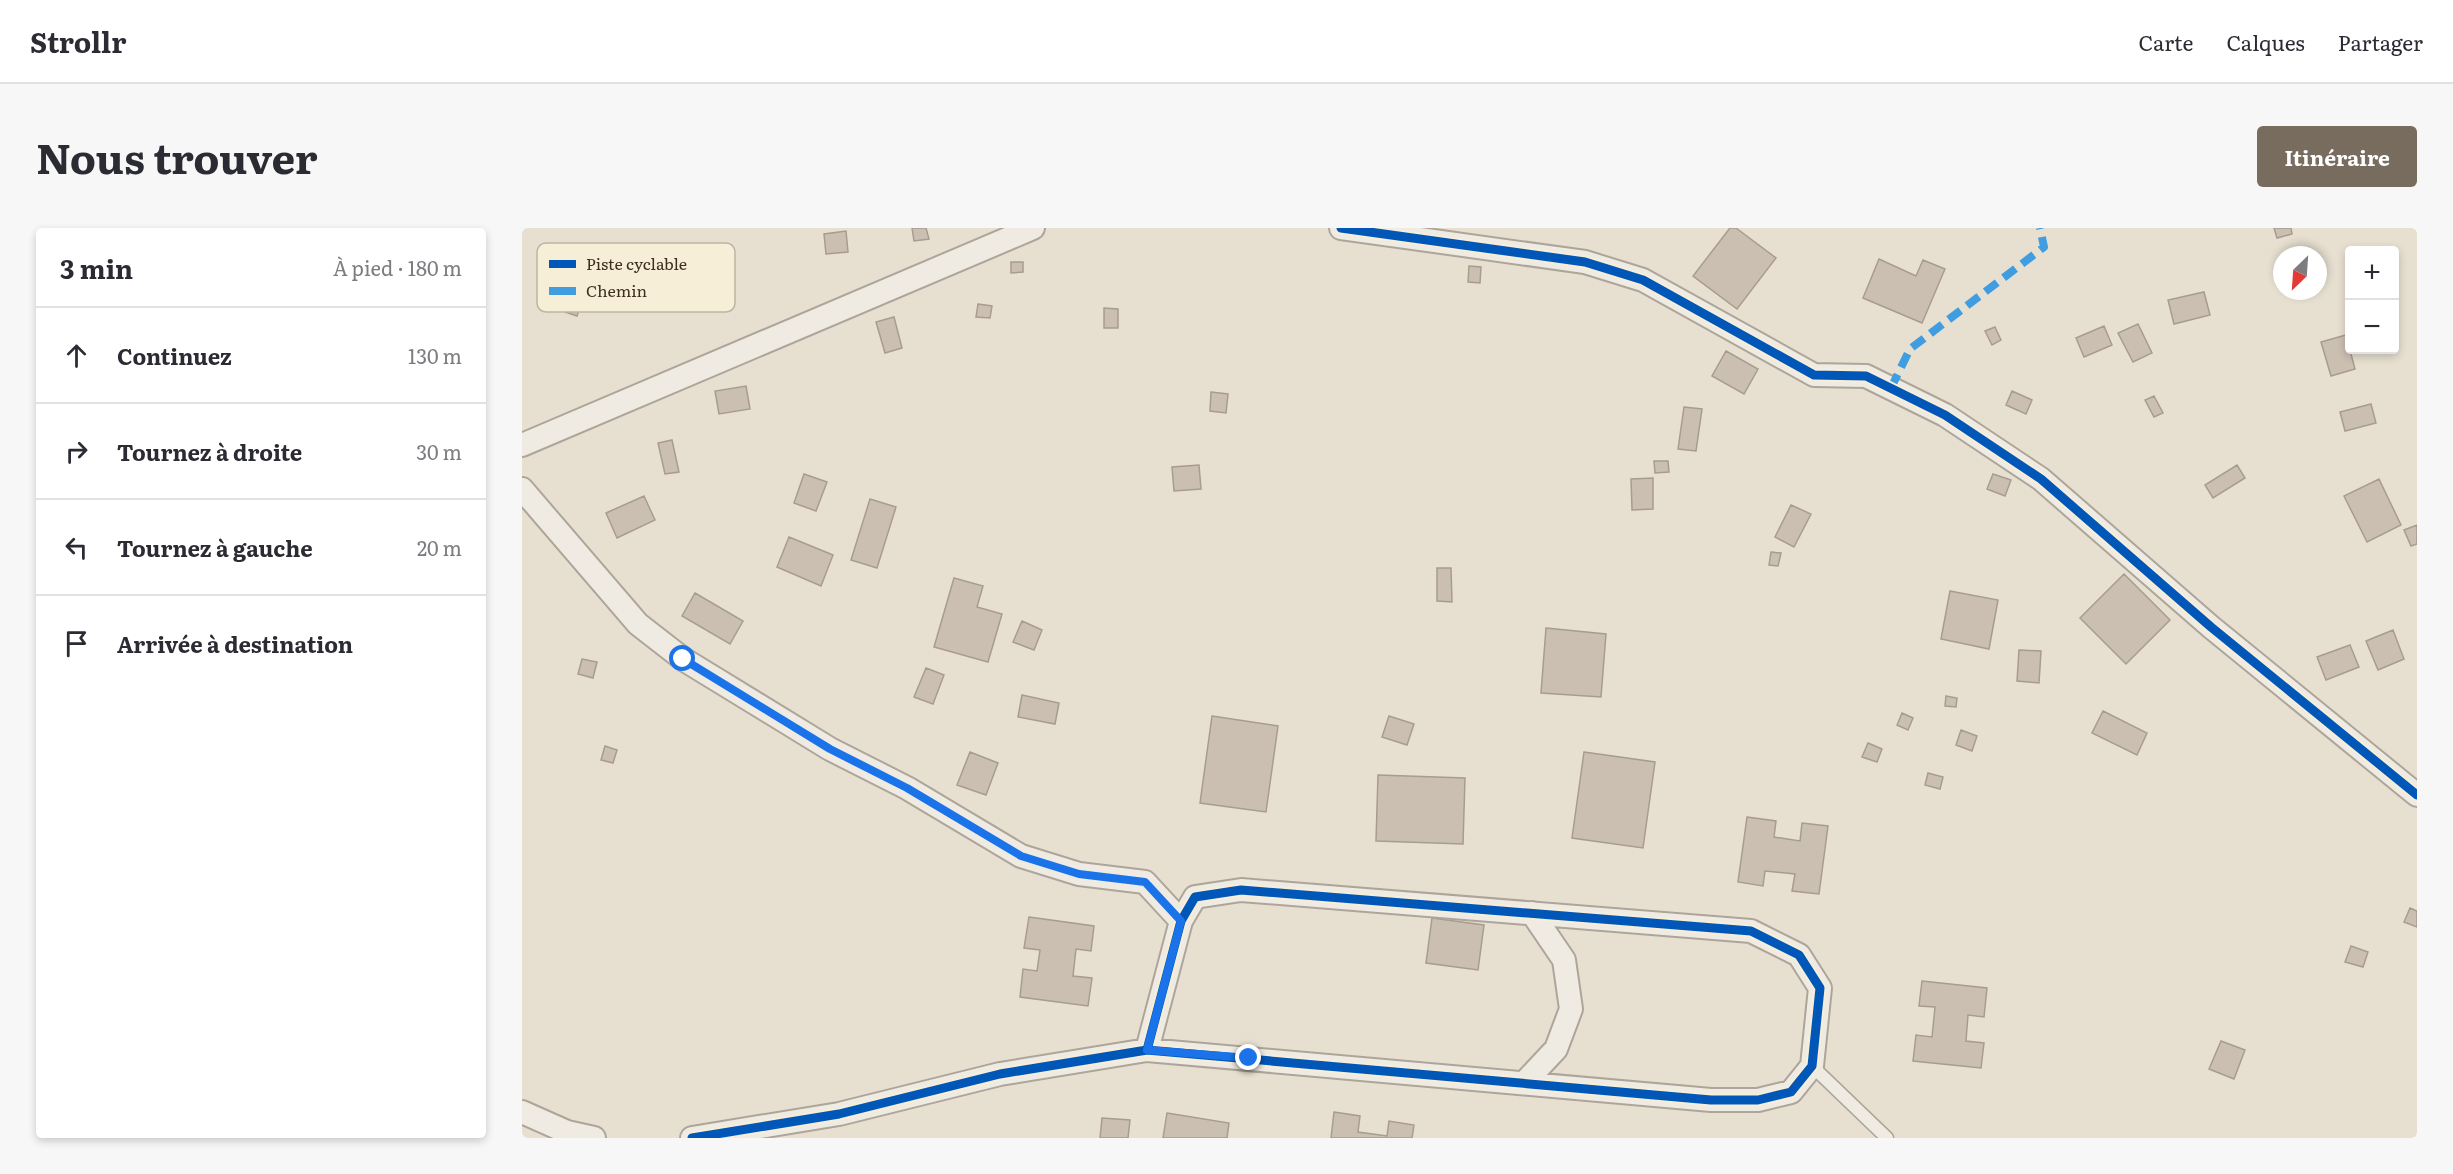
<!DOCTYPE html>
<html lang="fr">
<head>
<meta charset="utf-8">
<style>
  body { margin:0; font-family:Literata,serif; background:#f7f7f7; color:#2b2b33 }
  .controls { position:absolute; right:18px; top:18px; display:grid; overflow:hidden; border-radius:6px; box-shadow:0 3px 9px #0003 }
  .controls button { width:54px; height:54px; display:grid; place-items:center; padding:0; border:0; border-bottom:2px solid #e1e1e2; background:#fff; color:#2b2b33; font:30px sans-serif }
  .compass { position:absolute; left:1751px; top:18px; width:54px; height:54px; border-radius:50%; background:#fff; box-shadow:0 3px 9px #0003; rotate:205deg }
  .stop { position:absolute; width:18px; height:18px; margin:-14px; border:4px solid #1a73e8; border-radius:50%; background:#fff }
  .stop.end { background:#1a73e8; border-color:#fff; box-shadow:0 2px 6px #0008 }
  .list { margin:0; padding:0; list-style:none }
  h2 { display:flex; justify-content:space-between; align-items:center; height:78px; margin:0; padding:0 24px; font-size:26px }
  h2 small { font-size:20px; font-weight:400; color:#7c7c81 }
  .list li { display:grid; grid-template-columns:39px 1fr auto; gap:18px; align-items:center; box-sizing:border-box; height:96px; padding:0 24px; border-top:2px solid #e1e1e2 }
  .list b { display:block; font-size:22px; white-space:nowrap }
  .list em { font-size:20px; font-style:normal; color:#7c7c81 }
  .icon { flex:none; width:33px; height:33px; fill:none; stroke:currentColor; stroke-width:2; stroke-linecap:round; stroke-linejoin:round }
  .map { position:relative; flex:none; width:1895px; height:910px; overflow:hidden; border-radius:6px }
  header { display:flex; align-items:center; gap:36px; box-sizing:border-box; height:84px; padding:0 30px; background:#fff; border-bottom:2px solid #e1e1e2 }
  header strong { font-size:28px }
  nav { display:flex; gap:33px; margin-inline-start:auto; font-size:21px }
  .intro { display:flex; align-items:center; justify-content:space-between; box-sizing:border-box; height:144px; padding:0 36px }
  h1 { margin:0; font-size:42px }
  .button { padding:15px 27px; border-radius:6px; background:#786c5e; color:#fff; font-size:21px; font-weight:700 }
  main { display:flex; gap:36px; padding:0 36px }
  aside { flex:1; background:#fff; border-radius:6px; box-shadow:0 3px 9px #0003 }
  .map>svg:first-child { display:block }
  .building { fill:#cbbfb2; stroke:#a89c90; stroke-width:1.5 }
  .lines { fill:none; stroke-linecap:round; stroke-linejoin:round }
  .service-casing { stroke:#ada599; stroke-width:15 }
  .minor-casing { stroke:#ada599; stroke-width:26 }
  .service { stroke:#efebe3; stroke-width:12 }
  .minor { stroke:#efebe3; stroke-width:22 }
  .quiet { stroke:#3f9de0; stroke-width:8; stroke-dasharray:15 8; stroke-linecap:butt }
  .cycleway-casing { stroke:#f7eed8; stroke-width:13 }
  .cycleway { stroke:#0057b8; stroke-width:9 }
  .route { stroke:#1a73e8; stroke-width:8 }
  .key { fill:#f7eed8; stroke:#bfb4a1; stroke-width:1.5 }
  .key-label { font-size:16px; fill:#3d2e20 }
</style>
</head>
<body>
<header>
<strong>Strollr</strong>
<nav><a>Carte</a><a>Calques</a><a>Partager</a></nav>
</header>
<div class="intro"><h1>Nous trouver</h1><a class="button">Itinéraire</a></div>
<main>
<aside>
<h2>3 min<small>À pied · 180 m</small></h2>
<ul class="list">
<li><svg class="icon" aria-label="ahead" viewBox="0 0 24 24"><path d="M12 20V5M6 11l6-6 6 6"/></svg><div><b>Continuez</b></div><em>130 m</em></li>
<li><svg class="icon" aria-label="right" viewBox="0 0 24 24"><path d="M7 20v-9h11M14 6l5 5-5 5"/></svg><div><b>Tournez à droite</b></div><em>30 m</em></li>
<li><svg class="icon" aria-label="left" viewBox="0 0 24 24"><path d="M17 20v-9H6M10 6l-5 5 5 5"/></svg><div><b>Tournez à gauche</b></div><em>20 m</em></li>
<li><svg class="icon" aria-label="arrive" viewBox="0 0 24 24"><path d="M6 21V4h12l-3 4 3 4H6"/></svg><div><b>Arrivée à destination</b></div></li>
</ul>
</aside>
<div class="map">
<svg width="1895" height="910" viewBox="0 0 1895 910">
  <rect width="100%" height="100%" fill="#e7e0d1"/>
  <path class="building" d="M390 0H404L407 11 392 13Z
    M1208 0H1214L1254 30 1215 81 1171 48Z
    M1752 0H1769L1770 6 1755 10Z
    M324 3 326 24 304 26 302 6Z
    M1357 31 1394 48 1401 32 1423 41 1400 95 1341 70Z
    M489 34H501V44L489 45Z
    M947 38 959 39 958 55 946 54Z
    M1682 64 1688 87 1652 96 1646 72Z
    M48 69 60 73 55 88 43 84Z
    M456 76 470 78 468 90 454 89Z
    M582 80 596 81V100H582Z
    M372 89 380 120 363 125 354 94Z
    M1616 96 1630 125 1611 134 1596 105Z
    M1582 98 1590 117 1562 129 1554 110Z
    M1473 99 1479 112 1470 117 1463 103Z
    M1824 107 1833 141 1809 148 1799 114Z
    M1204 123 1236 141 1222 166 1190 148Z
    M224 158 228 181 197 186 193 163Z
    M1490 163 1510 172 1504 186 1484 177Z
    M689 164 706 166 704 185 688 183Z
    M1632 168 1641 185 1632 189 1623 172Z
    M1849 176 1854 195 1823 203 1818 184Z
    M1162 179 1180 181 1174 223 1156 221Z
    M150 212 157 244 143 246 136 215Z
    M1132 233H1146L1147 244 1133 245Z
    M677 237 679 261 652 263 650 239Z
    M1715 237 1723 250 1691 270 1683 257Z
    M282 246 305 254 294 283 272 275Z
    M1471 246 1489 252 1483 268 1465 261Z
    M1131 250V281L1110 282 1109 251Z
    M1857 251 1879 297 1845 314 1822 268Z
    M122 268 133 292 95 310 84 285Z
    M348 271 374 279 355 340 329 332Z
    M1269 277 1289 286 1272 319 1253 309Z
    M1895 297V316L1889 318 1882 302Z
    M267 309 311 327 299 358 255 339Z
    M1249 324 1259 325 1256 338 1247 337Z
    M915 340H929L930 374 915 373Z
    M1602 346 1648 392 1604 436 1558 390Z
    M432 350 461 358 455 379 480 386 466 434 412 419Z
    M1428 363 1476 372 1467 421 1419 411Z
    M173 365 221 393 208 416 160 388Z
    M500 393 520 402 512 422 491 414Z
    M1024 400 1084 406 1079 469 1019 465Z
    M1871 402 1882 431 1856 442 1844 413Z
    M1828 417 1837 439 1804 452 1795 429Z
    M1497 422 1519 423 1517 455 1495 453Z
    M60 431 75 434 71 450 56 446Z
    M404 440 422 447 411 476 392 469Z
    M500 467 537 475 533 496 496 489Z
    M1424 468 1435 470 1434 479 1423 478Z
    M1581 483 1625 505 1615 527 1570 505Z
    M1380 485 1391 490 1386 502 1375 497Z
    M690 488 756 498 744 584 678 575Z
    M867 488 892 496 885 517 860 509Z
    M1439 502 1455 508 1450 523 1434 517Z
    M1346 515 1360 521 1355 534 1340 529Z
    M83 518 95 522 91 535 79 532Z
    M448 524 476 535 464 567 435 557Z
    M1062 524 1133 534 1121 620 1050 610Z
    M1406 545 1421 549 1418 561 1403 557Z
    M856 547 943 550 941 616 854 613Z
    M1225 589 1254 593 1252 609 1278 613 1280 595 1306 598 1297 666 1270 663 1273 646 1243 643 1241 658 1216 654Z
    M1888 680 1895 683V699L1882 694Z
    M507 689 572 698 569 723 554 721 551 748 570 750 566 778 498 769 501 741 515 743 518 722 502 720Z
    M910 690 962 697 956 742 904 735Z
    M1829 718 1846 724 1841 739 1823 734Z
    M1400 753 1465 760 1462 789 1446 787 1444 813 1462 815 1459 840 1391 833 1394 807 1410 809 1413 779 1397 778Z
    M1699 813 1723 822 1712 851 1687 841Z
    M812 884 838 888 836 904 865 908 867 893 892 897 890 910H809Z
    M645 885 707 895 705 910H641Z
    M580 890 608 892 606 910H578Z"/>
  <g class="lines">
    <g class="service-casing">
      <path id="service" d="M1290 838 1365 910"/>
    </g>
    <g class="minor-casing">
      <path id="minor" d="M819 0 1063 34 1121 52 1292 147 1344 148 1423 187 1519 251 1689 399 1895 567
        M0 217 511 0
        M0 261 116 396 161 431 308 521 385 560 499 628 557 646 623 654 659 693
        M1003 854 1034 821 1049 781 1042 732 1010 685
        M0 884 45 904 72 910
        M170 910 317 886 478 846 625 822 1189 872H1236L1269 864 1290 838 1298 760 1277 727 1229 703 719 662 673 669 659 693 625 822"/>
    </g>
    <use href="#service" class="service"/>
    <use href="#minor" class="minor"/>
    <path class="quiet" d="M1369 160 1388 121 1522 19 1518 0"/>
    <g class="cycleway-casing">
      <path id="cycleway" d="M819 0 1063 34 1121 52 1292 147 1344 148 1423 187 1519 251 1689 399 1895 567
        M170 910 317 886 478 846 625 822 1189 872H1236L1269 864 1290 838 1298 760 1277 727 1229 703 719 662 673 669 659 693 625 822"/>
    </g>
    <use href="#cycleway" class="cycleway"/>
  </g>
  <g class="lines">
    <path class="route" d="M161 431 308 521 385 560 499 628 557 646 623 654 659 693 625 822 727 830"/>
  </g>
  <rect x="15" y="15" width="198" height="69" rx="9" class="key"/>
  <rect x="27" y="32" width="27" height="8" fill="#0057b8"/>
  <rect x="27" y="59" width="27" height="8" fill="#3f9de0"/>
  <g class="key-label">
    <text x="64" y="42">Piste cyclable</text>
    <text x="64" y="69">Chemin</text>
  </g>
</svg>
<div class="controls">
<button>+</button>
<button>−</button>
</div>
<svg class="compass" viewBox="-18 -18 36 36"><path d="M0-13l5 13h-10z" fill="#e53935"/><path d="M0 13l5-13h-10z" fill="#7c7c81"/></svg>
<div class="stop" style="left:161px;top:431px"></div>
<div class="stop end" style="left:727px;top:830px"></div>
</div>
</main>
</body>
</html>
